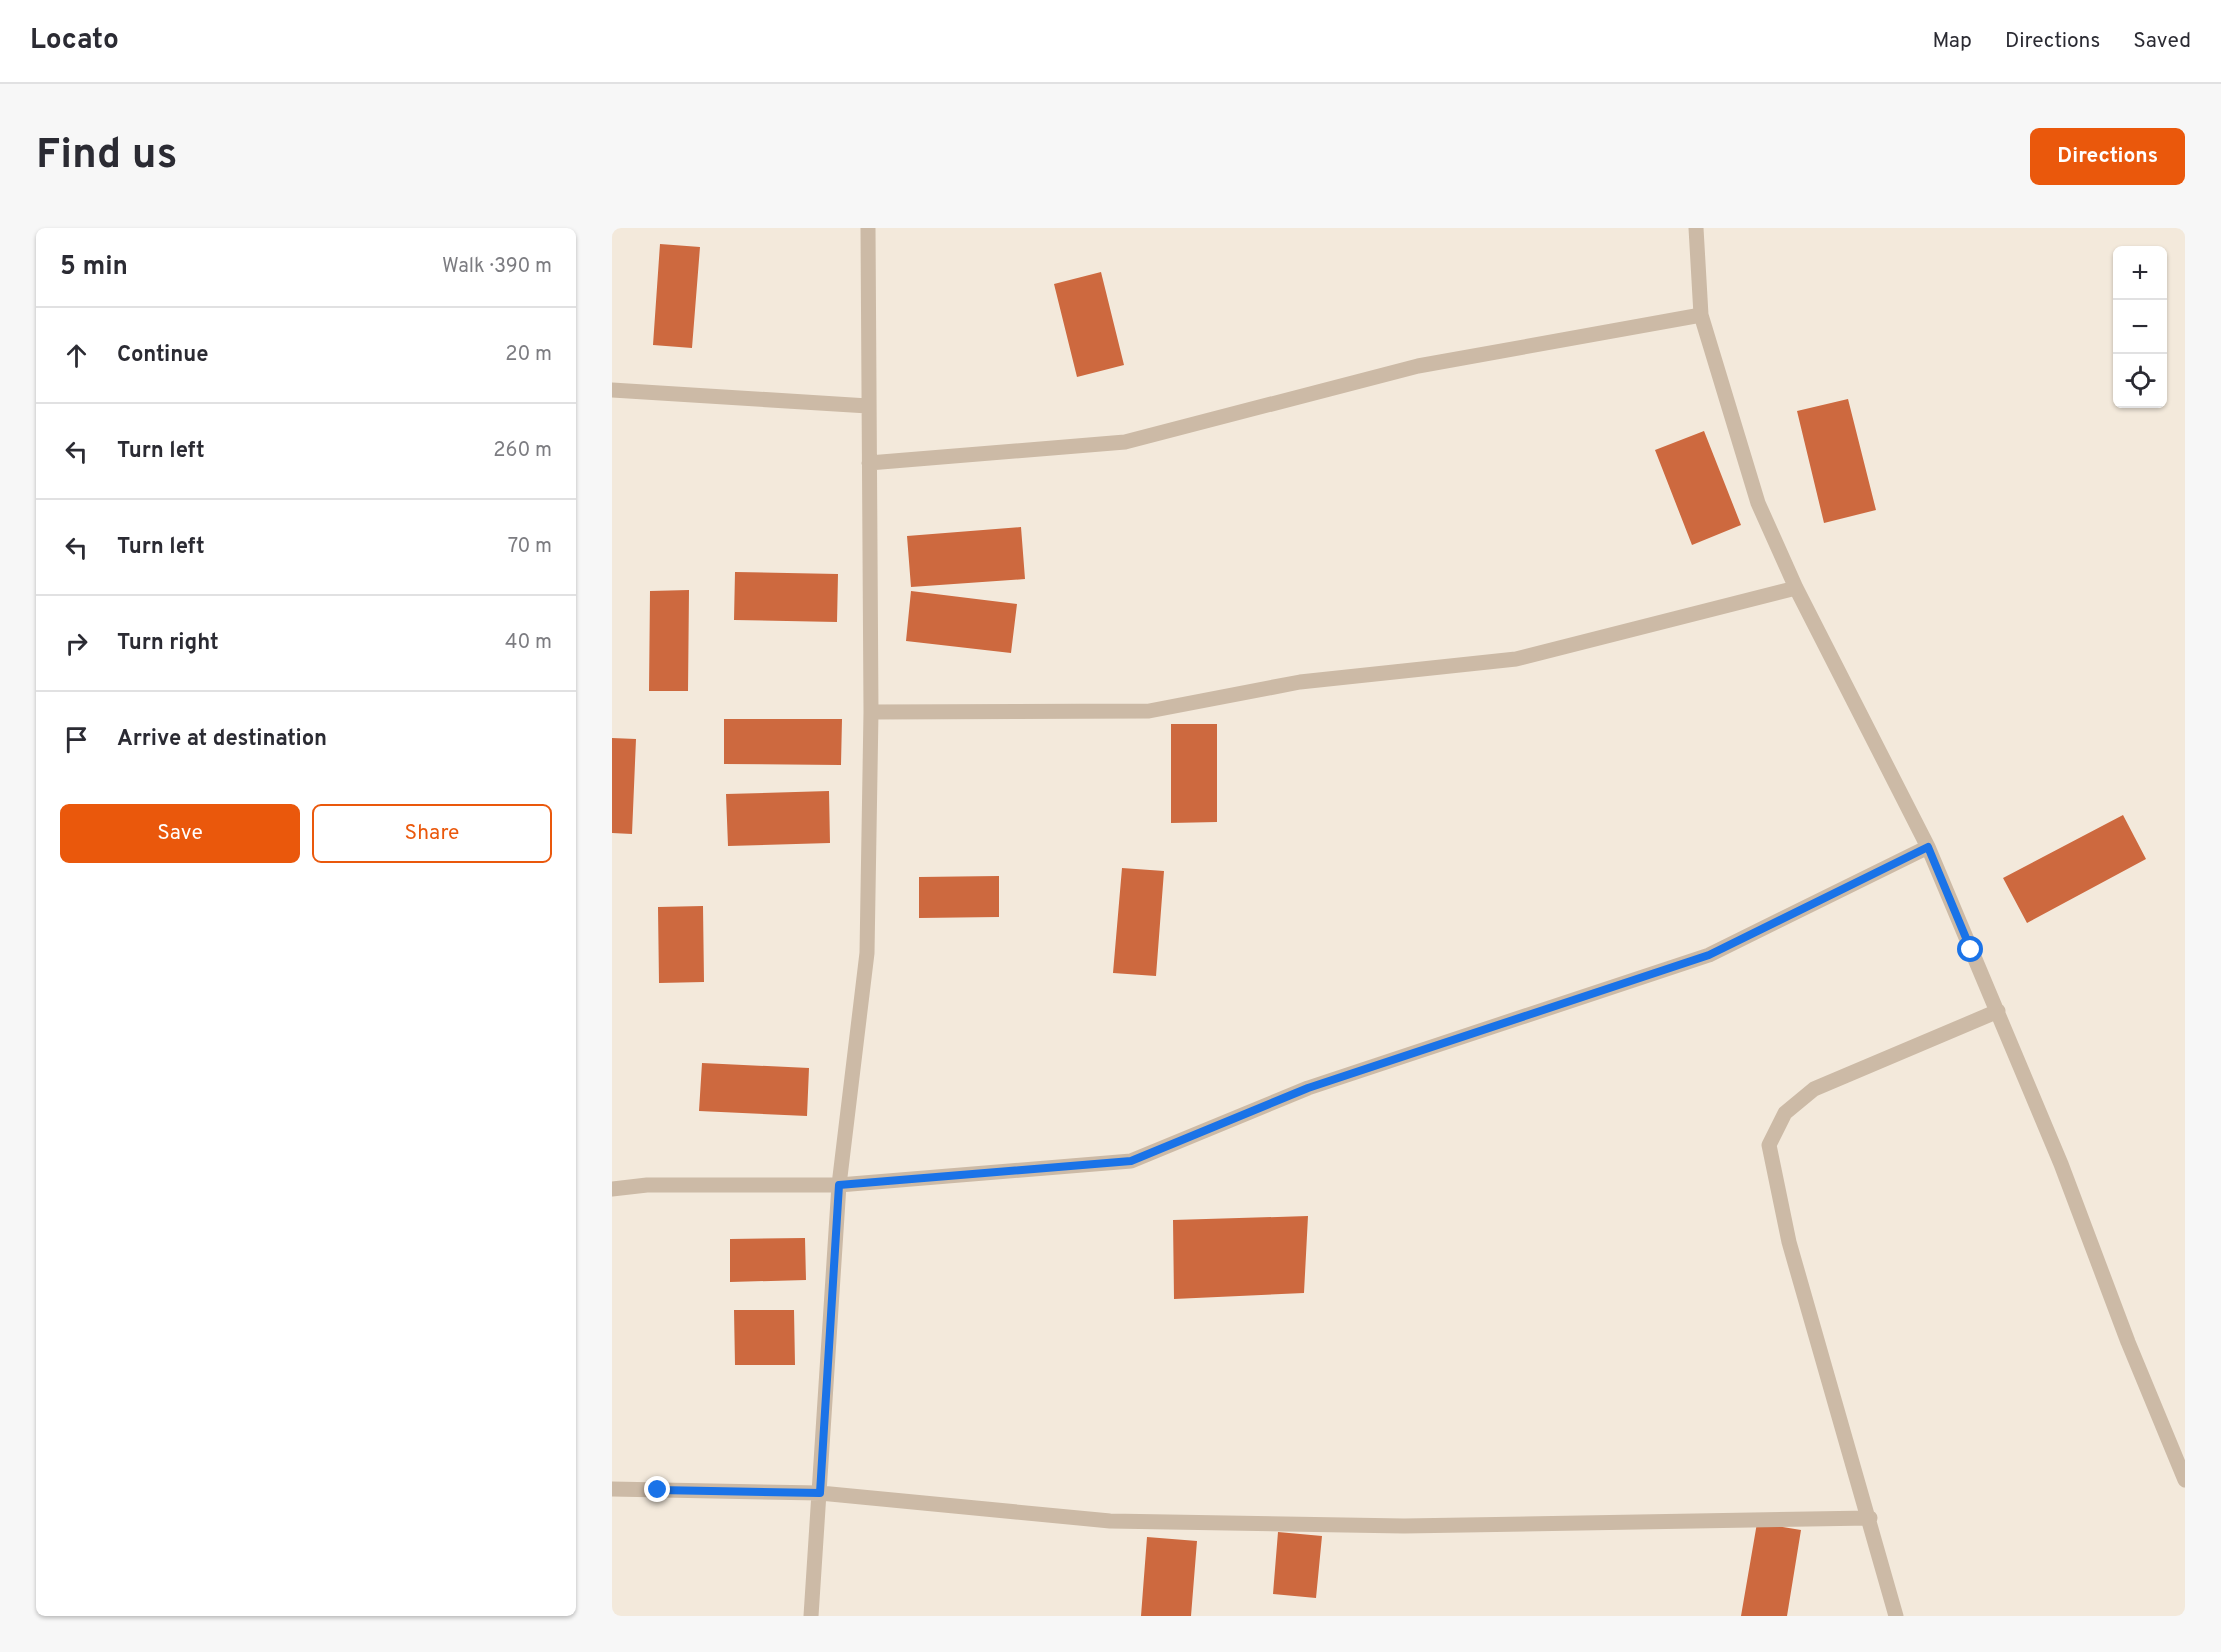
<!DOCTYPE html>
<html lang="en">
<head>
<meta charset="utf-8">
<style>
  body { margin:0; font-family:Overpass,sans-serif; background:#f7f7f7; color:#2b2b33 }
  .controls { position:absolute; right:18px; top:18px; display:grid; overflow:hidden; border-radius:9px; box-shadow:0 2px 4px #0004 }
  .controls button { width:54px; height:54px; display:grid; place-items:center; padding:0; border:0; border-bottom:2px solid #e1e1e2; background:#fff; color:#2b2b33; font:30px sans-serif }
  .stop { position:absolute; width:18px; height:18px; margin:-14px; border:4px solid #1a73e8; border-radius:50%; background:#fff }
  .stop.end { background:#1a73e8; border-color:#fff; box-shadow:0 2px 6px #0008 }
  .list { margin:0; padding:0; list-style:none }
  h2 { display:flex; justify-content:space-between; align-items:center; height:78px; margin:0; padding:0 24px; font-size:26px }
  h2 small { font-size:20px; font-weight:400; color:#7c7c81 }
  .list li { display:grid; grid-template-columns:39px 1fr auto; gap:18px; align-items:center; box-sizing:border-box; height:96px; padding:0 24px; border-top:2px solid #e1e1e2 }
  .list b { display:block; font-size:22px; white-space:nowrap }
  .list em { font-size:20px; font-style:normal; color:#7c7c81 }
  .actions { display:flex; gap:12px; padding:18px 24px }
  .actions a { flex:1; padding:14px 0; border:2px solid #ea580c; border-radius:9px; text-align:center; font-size:21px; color:#ea580c }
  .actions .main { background:#ea580c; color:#fff }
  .icon { flex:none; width:33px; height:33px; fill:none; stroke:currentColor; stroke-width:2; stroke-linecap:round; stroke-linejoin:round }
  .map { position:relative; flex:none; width:1573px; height:1388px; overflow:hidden; border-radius:9px }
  header { display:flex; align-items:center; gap:36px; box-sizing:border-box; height:84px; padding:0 30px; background:#fff; border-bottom:2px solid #e1e1e2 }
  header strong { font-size:28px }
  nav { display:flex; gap:33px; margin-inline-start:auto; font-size:21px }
  .intro { display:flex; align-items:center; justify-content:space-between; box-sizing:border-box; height:144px; padding:0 36px }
  h1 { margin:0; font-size:42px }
  .button { padding:15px 27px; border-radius:9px; background:#ea580c; color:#fff; font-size:21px; font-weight:700 }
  main { display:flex; gap:36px; padding:0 36px }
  aside { flex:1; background:#fff; border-radius:9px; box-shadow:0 2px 4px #0004 }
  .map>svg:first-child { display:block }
  .building { fill:#cd693f }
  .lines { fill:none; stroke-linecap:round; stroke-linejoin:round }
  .street { stroke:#ccbaa6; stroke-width:15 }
  .route { stroke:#1a73e8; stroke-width:8 }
</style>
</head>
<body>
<header>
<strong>Locato</strong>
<nav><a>Map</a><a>Directions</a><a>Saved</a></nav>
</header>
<div class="intro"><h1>Find us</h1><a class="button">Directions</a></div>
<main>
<aside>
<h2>5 min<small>Walk · 390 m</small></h2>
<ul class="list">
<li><svg class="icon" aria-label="ahead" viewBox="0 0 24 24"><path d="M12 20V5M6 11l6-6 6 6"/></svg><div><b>Continue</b></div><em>20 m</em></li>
<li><svg class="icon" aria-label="left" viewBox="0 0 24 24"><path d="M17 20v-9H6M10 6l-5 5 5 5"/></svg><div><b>Turn left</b></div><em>260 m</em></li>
<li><svg class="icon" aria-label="left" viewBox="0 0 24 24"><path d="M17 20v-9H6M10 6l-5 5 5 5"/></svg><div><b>Turn left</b></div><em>70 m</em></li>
<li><svg class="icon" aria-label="right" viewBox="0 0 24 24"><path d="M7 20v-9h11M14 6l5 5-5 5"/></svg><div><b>Turn right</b></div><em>40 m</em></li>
<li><svg class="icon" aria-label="arrive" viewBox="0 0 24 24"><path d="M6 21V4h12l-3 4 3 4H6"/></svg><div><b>Arrive at destination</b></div></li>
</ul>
<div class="actions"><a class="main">Save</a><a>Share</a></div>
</aside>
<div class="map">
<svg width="1573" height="1388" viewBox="0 0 1573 1388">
  <rect width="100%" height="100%" fill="#f3e9db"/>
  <path class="building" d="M48 16 88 19 80 120 41 117Z
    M489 44 512 137 465 149 442 56Z
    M1236 171 1264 282 1212 295 1185 183Z
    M1092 203 1129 297 1080 317 1043 222Z
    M409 299 413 351 299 359 295 308Z
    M123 344 226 346 225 394 122 392Z
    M77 362 76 463H37L38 363Z
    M299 363 405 376 399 425 294 413Z
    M112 491H230L229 537 112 536Z
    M559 496H605V594L559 595Z
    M0 510 24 511 20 606 0 605Z
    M217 563 218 615 116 618 114 566Z
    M1511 587 1534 631 1415 695 1391 650Z
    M510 640 552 643 544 748 501 745Z
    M387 648V689L307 690V649Z
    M91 678 92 754 47 755 46 679Z
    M90 835 197 840 195 888 87 883Z
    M696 988 692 1065 562 1071 561 992Z
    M193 1010 194 1052 118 1054V1011Z
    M122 1082H182L183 1137H123Z
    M1145 1295 1189 1302 1175 1388H1129Z
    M666 1304 710 1308 704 1370 661 1366Z
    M535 1309 585 1313 579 1388H529Z"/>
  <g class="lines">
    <path class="street" d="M1084 0 1089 87 1146 275 1184 360 1316 619 1449 936 1516 1114 1573 1252
      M0 162 256 178
      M257 235 513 214 806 138 1089 87
      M259 484 537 483 688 454 904 431 1184 360
      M0 961 35 957H227L519 933 696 860 1097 727 1316 619
      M0 1261 208 1265 498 1293 792 1298 1258 1290
      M199 1388 227 957 255 725 259 484 256 0
      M1284 1388 1177 1014 1157 917 1173 885 1202 861 1386 783"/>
  </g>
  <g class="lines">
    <path class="route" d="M46 1262 208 1265 227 957 519 933 696 860 1097 727 1316 619 1359 722"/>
  </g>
</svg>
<div class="controls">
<button>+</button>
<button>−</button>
<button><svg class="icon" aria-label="locate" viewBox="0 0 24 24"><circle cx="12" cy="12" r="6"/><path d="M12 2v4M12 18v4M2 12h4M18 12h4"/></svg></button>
</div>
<div class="stop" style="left:1359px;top:722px"></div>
<div class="stop end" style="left:46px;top:1262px"></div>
</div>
</main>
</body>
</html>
